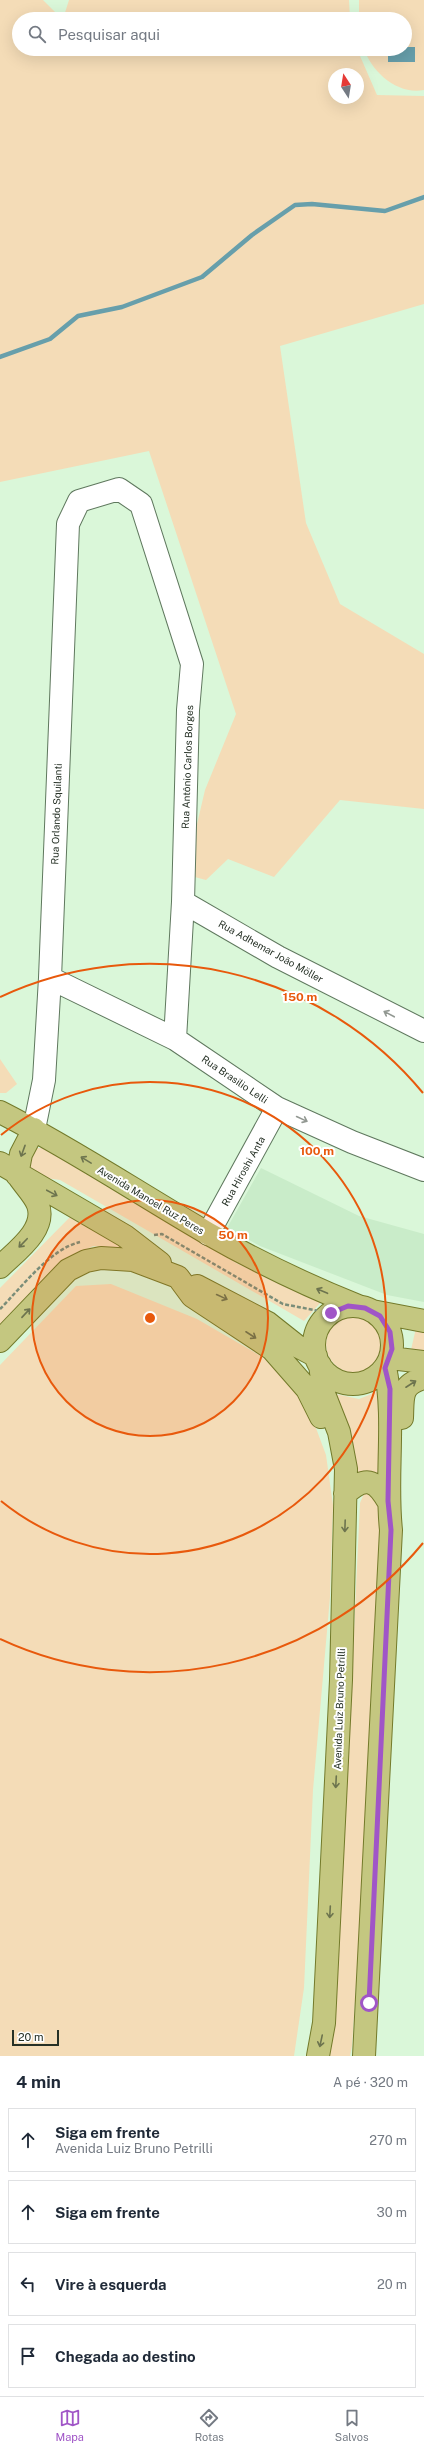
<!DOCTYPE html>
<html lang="pt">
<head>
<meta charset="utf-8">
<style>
  body { margin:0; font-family:"Public Sans",sans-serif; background:#f2f2f3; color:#1f2937 }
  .compass { position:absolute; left:328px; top:68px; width:36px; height:36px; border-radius:50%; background:#fff; box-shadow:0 4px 16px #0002; rotate:348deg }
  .scale { position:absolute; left:12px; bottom:10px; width:47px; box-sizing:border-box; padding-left:4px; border:2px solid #263126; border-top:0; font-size:11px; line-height:14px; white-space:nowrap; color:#263126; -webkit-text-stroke:3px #fff; paint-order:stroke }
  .stop { position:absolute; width:12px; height:12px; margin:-9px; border:3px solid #a055c7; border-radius:50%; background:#fff }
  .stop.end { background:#a055c7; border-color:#fff; box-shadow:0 1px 4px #0008 }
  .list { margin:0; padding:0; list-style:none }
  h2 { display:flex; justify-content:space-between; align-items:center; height:52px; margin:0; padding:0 16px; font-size:17px }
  h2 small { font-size:13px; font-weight:400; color:#747a83 }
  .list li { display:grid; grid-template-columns:26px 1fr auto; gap:12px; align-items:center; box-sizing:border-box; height:64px; margin:0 8px 8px; padding:0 8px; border:1px solid #e0e1e3; border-radius:0px }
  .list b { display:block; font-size:15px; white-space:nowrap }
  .list p { margin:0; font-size:13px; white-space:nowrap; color:#747a83 }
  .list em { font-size:13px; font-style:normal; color:#747a83 }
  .icon { flex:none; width:22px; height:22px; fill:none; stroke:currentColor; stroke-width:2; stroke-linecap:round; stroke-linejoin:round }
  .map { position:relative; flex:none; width:424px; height:2056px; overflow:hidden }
  .search { position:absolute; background:#fff; box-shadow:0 4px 16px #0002; left:12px; right:12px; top:12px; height:44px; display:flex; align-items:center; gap:10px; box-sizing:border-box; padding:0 14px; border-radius:22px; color:#747a83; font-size:15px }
  .sheet { height:340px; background:#fff }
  nav { display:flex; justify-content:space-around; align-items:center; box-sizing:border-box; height:56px; border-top:1px solid #e0e1e3; background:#fff; font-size:11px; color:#747a83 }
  nav a { display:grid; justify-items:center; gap:2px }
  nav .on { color:#a055c7 }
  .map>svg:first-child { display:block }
  .built { fill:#c9ecc9 }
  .green { fill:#f4dcb7; fill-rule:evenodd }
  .water { fill:#679fab }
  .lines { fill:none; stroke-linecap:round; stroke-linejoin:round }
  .stream { stroke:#679fab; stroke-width:4.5 }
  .minor-casing { stroke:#5f785e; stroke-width:24 }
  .major-casing { stroke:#737a2a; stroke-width:24 }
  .path { stroke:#7a8d79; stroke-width:2.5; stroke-dasharray:4 2; stroke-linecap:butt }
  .minor { stroke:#fff; stroke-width:22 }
  .major { stroke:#c4c780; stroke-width:22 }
  .oneway { stroke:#929892 }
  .oneway2 { stroke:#6d744e }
  .route { stroke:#a055c7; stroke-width:5 }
  .ring { fill:none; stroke:#e8590c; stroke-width:2 }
  .labels { text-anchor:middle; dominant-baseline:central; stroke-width:4; stroke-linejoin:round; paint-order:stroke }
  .street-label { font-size:10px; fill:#263126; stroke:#fff }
  .centre { fill:#e8590c; stroke:#fff; stroke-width:2 }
  .ring-label { font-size:12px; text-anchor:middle; font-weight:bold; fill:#e8590c; stroke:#fff; stroke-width:4; stroke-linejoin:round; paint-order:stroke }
</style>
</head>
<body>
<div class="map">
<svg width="424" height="2056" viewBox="0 0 424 2056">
  <rect width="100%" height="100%" fill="#daf7d9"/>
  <path class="built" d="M261 1168 359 1216 424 1234V1302L387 1295 260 1246 227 1228Z"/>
  <path class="green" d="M0 0H43L62 19H19V49H357L377 95 424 96V304L280 346 306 523 340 604 424 654V809L340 800 274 877 228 859 206 880 191 876 194 837 205 790 236 714 149 451 0 482ZM334 74H358V98H334Z
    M69 0H349L350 19H63Z
    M359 0H424V90C397 95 372 72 364 49H405V19H359Z
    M0 1059 17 1084 6 1093H0Z
    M37 1148H44L238 1264 321 1302 304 1321 60 1180 33 1176 26 1160 27 1152Z
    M71 1216 133 1250 93 1246 59 1263 0 1325V1288Z
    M111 1284 197 1319 283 1369 310 1412 326 1455 333 1505 330 1597 313 1790 304 1988 294 2056H0V1365L76 1286Z
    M326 1344a29 29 0 1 1 58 0a29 29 0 1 1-58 0Z
    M416 1328 424 1329V1356L410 1354Z
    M384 1389V1483L359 1481 355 1457 331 1393 359 1399Z
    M365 1491 382 1502 368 1802 352 2046 350 2056H329L346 1800 360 1503Z"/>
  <path class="water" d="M405 47H415V62H388V49Z"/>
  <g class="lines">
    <path class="stream" d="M0 357 50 339 78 316 122 307 202 277 252 235 295 205 312 204 385 211 424 197"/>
    <g class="minor-casing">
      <path id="minor" d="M183 902 278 957 424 1031
        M50 978 175 1039 277 1108 352 1142 424 1170
        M34 1129 44 1080 50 978 68 524 79 501 119 489 141 504 192 664 188 710 183 902 175 1039
        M208 1234 277 1108"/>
    </g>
    <g class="major-casing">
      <path id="major" d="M0 1112C71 1148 138 1193 207 1233 256 1261 306 1285 358 1306
        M0 1163 125 1236 160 1263
        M17 1175 21 1154 34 1129
        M0 1267C15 1252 47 1230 38 1205 35 1196 25 1186 19 1177
        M197 1286 268 1323 297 1346 316 1356
        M314 1345a39 39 0 1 1 78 0a39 39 0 1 1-78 0Z
        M372 1311 424 1321
        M0 1341 68 1270 86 1261 101 1258 133 1260 178 1277 192 1296 272 1349 307 1389 321 1417
        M390 1358 424 1362
        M402 1418C403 1396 400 1385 424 1378
        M345 1494C365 1476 375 1479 388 1501
        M318 2056 324 2023 341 1680 346 1469 339 1432 324 1394 320 1365
        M364 2056 391 1530C385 1476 396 1420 385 1367"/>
    </g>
    <path class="path" d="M154 1235 162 1234 283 1304 319 1311
      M0 1309C21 1288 50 1249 80 1242"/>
    <use href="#minor" class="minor"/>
    <use href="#major" class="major"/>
  </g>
  <defs><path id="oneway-shaft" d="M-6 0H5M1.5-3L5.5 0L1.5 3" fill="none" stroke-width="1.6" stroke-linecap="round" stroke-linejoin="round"/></defs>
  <g class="oneway">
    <use href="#oneway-shaft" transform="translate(389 1014) rotate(-152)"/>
    <use href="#oneway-shaft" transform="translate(302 1119) rotate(25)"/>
  </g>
  <g class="oneway2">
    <use href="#oneway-shaft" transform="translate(23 1151) rotate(110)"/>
    <use href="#oneway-shaft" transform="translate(86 1160) rotate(-149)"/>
    <use href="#oneway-shaft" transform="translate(52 1193) rotate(28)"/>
    <use href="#oneway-shaft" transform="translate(23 1243) rotate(134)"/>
    <use href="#oneway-shaft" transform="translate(322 1291) rotate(-157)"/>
    <use href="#oneway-shaft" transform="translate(222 1297) rotate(25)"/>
    <use href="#oneway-shaft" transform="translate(26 1313) rotate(-47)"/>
    <use href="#oneway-shaft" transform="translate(251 1335) rotate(33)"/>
    <use href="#oneway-shaft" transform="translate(411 1384) rotate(-33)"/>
    <use href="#oneway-shaft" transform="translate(345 1526) rotate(92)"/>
    <use href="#oneway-shaft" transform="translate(336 1782) rotate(93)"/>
    <use href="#oneway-shaft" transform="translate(330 1912) rotate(93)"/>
    <use href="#oneway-shaft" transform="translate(321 2041) rotate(102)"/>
  </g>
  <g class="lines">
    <path class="route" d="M331 1313 348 1306 365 1308 380 1316 390 1332 392 1349 385 1368 390 1389 388 1501 391 1530 369 2003"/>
  </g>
  <circle cx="150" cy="1318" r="118" fill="#e8590c" fill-opacity=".12"/>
  <g class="ring">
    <circle cx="150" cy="1318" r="118"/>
    <path d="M1 1135A236 236 0 1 1 1 1501"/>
    <path d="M423 1543A354 354 0 0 1 0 1639M0 997A354 354 0 0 1 423 1093"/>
  </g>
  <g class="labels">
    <g class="street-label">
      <text transform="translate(187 767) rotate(-88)">Rua Antônio Carlos Borges</text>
      <text transform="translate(56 814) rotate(-88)">Rua Orlando Squilanti</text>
      <text transform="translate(271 951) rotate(29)">Rua Adhemar João Möller</text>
      <text transform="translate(235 1079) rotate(34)">Rua Brasilio Lelli</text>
      <text transform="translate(243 1171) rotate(-61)">Rua Hiroshi Anta</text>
      <text transform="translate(151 1200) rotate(31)">Avenida Manoel Ruz Peres</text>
      <text transform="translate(339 1709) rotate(-88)">Avenida Luiz Bruno Petrilli</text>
    </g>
  </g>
  <circle cx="150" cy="1318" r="6" class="centre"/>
  <g class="ring-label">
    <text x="300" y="1001">150 m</text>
    <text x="317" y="1155">100 m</text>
    <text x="233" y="1239">50 m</text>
  </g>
</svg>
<svg class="compass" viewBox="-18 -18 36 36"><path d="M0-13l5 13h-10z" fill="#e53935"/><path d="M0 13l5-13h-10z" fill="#747a83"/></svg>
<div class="scale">20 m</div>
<div class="stop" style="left:369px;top:2003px"></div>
<div class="stop end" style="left:331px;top:1313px"></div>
<div class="search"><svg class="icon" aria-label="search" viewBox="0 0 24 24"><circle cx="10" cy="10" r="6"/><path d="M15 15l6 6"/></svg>Pesquisar aqui</div>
</div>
<section class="sheet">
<h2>4 min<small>A pé · 320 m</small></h2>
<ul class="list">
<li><svg class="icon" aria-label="ahead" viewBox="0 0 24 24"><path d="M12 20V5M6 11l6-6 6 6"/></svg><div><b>Siga em frente</b><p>Avenida Luiz Bruno Petrilli</p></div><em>270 m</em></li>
<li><svg class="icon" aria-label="ahead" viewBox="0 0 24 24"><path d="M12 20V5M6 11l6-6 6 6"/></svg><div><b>Siga em frente</b></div><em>30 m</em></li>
<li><svg class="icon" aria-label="left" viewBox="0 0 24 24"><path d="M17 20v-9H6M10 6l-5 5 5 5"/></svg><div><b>Vire à esquerda</b></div><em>20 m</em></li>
<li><svg class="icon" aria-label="arrive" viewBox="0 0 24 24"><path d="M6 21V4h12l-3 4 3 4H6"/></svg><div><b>Chegada ao destino</b></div></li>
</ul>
</section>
<nav>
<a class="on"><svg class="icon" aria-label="map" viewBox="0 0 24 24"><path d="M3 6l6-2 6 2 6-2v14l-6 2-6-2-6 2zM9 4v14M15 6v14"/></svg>Mapa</a>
<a><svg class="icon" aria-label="directions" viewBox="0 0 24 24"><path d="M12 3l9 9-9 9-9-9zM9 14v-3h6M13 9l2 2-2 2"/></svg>Rotas</a>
<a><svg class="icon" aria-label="saved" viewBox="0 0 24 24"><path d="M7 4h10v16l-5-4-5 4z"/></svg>Salvos</a>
</nav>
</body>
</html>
